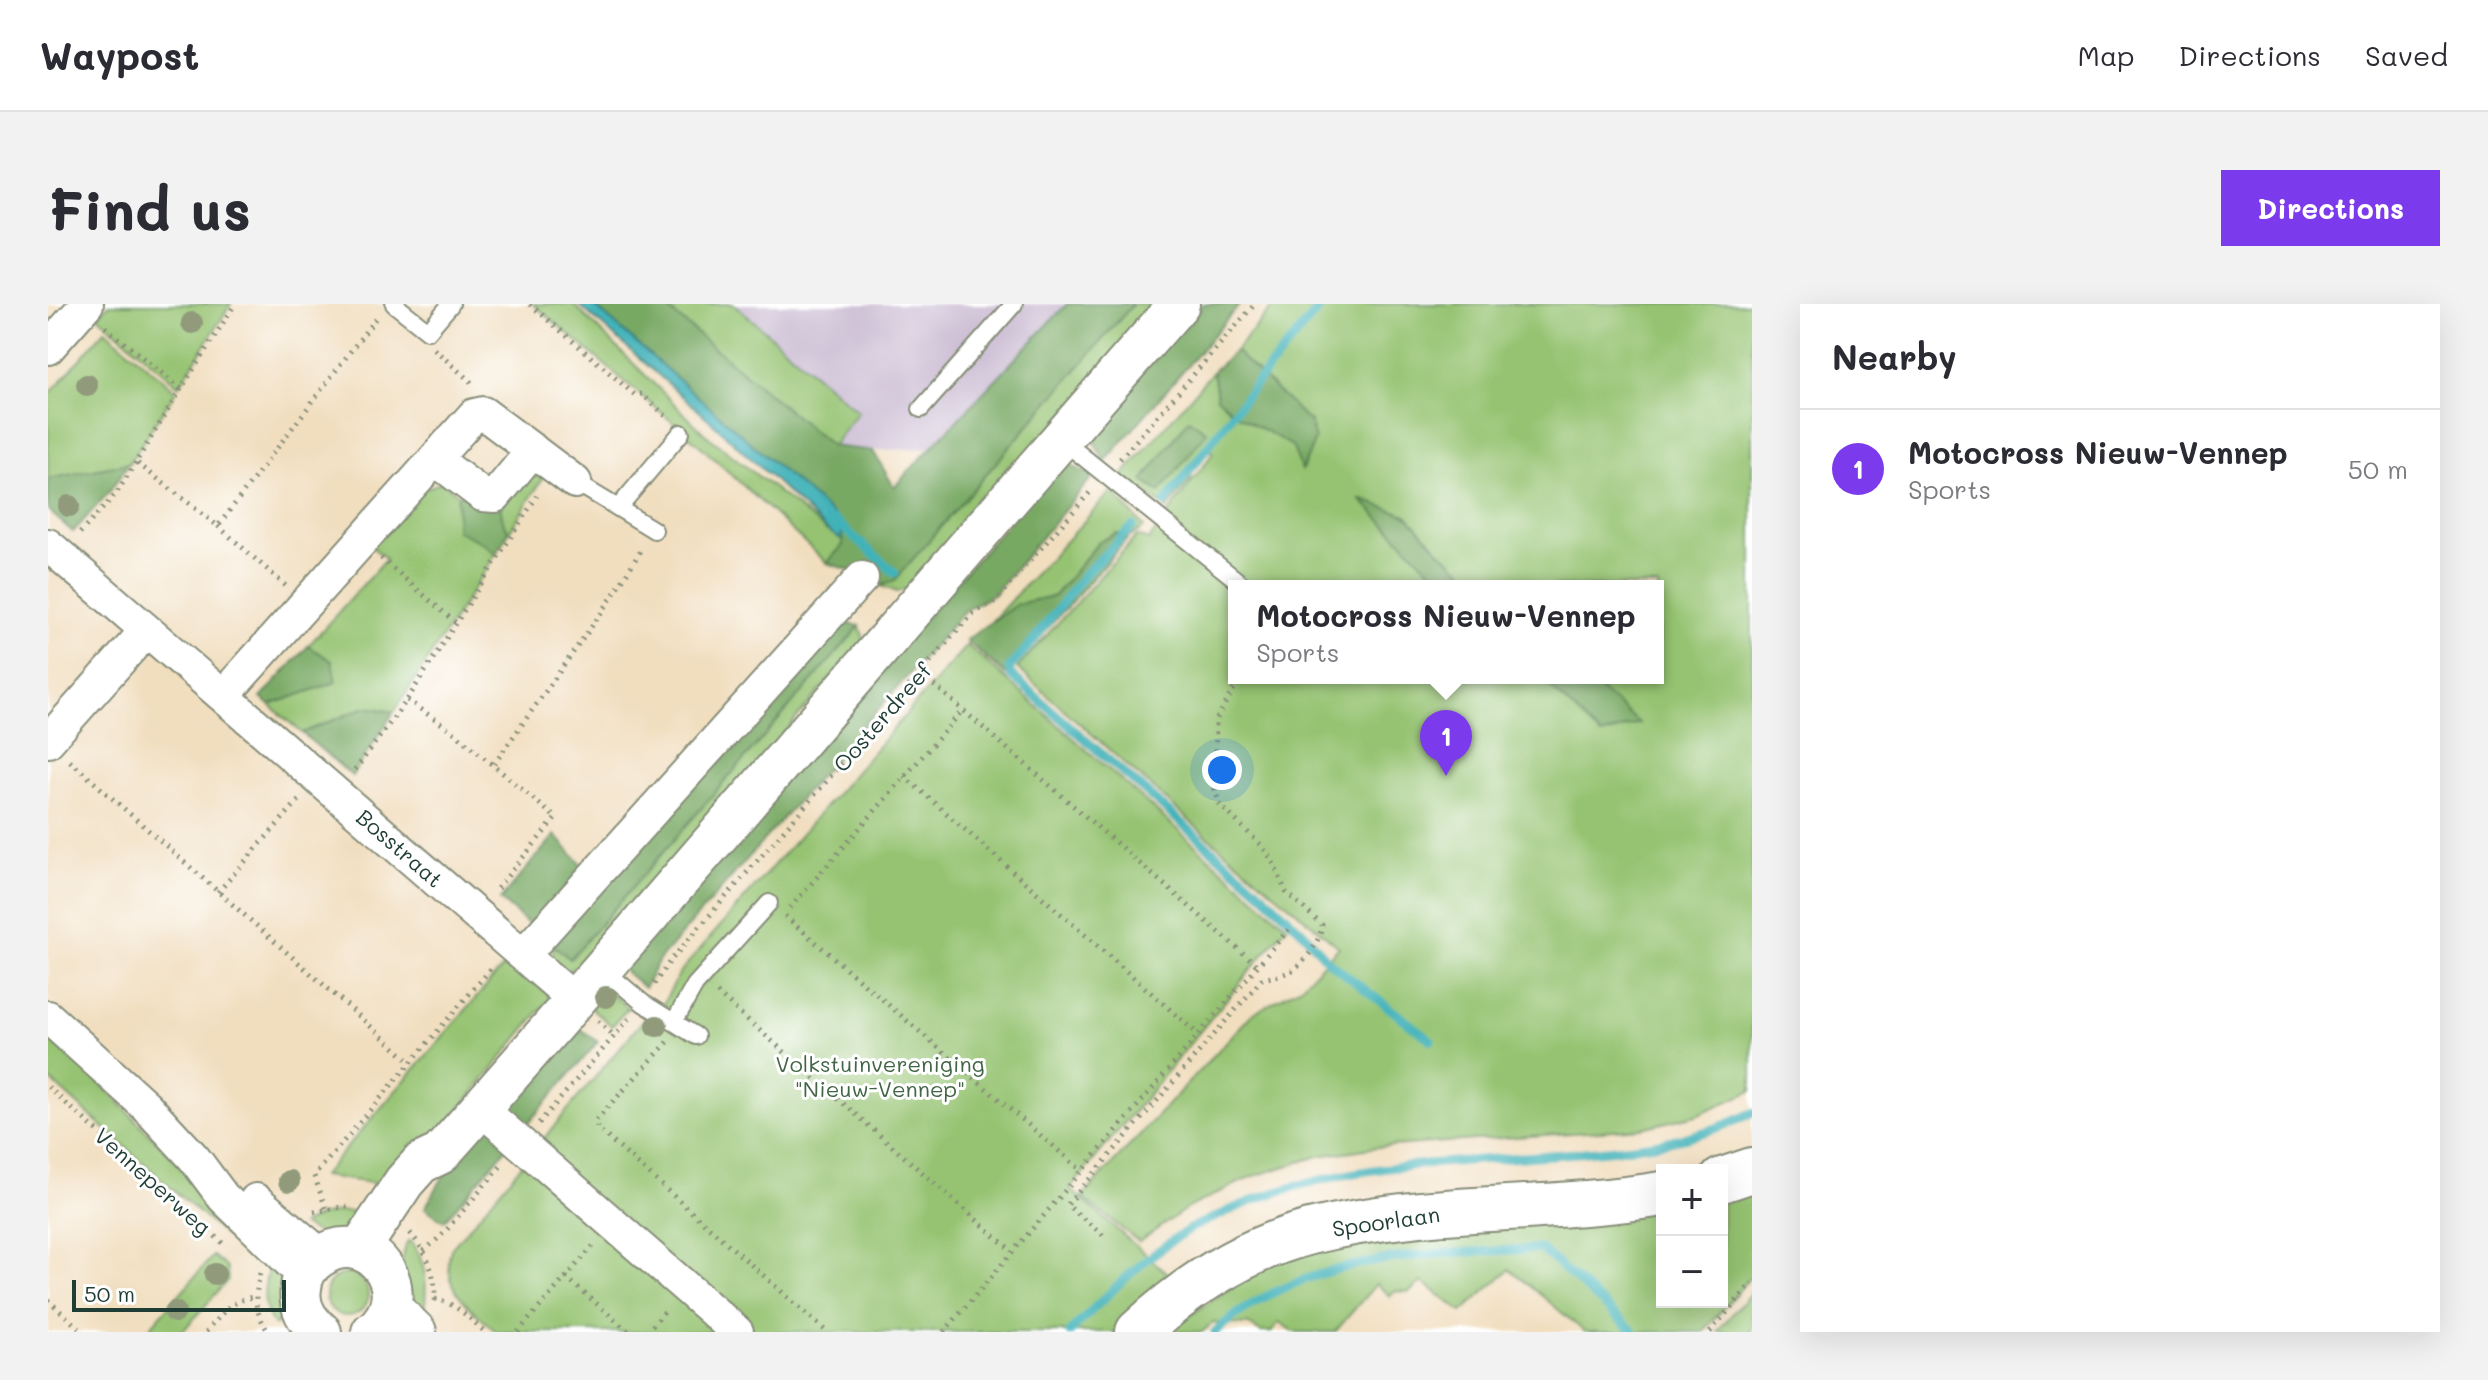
<!DOCTYPE html>
<html lang="en">
<head>
<meta charset="utf-8">
<style>
  body { margin:0; font-family:Mali,sans-serif; background:#f2f2f3; color:#2b2b33 }
  .controls { position:absolute; right:24px; bottom:24px; display:grid; overflow:hidden; border-radius:0px; box-shadow:0 8px 32px #0002 }
  .controls button { width:72px; height:72px; display:grid; place-items:center; padding:0; border:0; border-bottom:2px solid #e1e1e2; background:#fff; color:#2b2b33; font:40px sans-serif }
  .scale { position:absolute; left:24px; bottom:20px; width:214px; box-sizing:border-box; padding-left:8px; border:4px solid #1f3d34; border-top:0; font-size:22px; line-height:28px; white-space:nowrap; color:#1f3d34; -webkit-text-stroke:6px #fff; paint-order:stroke }
  .you { position:absolute; left:1174px; top:466px; width:28px; height:28px; margin:-20px; border:6px solid #fff; border-radius:50%; background:#1a73e8; box-shadow:0 0 0 12px #1a73e833 }
  .badge { display:grid; place-items:center; width:52px; height:52px; border-radius:50%; background:#7c3aed; color:#fff; font-size:26px; font-weight:700 }
  .pin { position:absolute; translate:-50% -66px; filter:drop-shadow(0 2px 4px #0008) }
  .pin::after { content:''; position:absolute; top:42px; width:28px; height:24px; background:inherit; clip-path:polygon(0 0,100% 0,50% 100%) }
  .popup { position:absolute; left:1180px; top:276px; width:436px; height:104px; box-sizing:border-box; display:grid; place-content:center; border-radius:0px; background:#fff; filter:drop-shadow(0 2px 6px #0005); font-size:26px; white-space:nowrap; color:#7c7c81 }
  .popup b { font-size:30px; color:#2b2b33 }
  .popup::after { content:''; position:absolute; left:50%; top:100%; margin-left:-16px; border:16px solid transparent; border-top-color:#fff }
  .list { margin:0; padding:0; list-style:none }
  h2 { display:flex; justify-content:space-between; align-items:center; height:104px; margin:0; padding:0 32px; font-size:34px }
  h2 small { font-size:26px; font-weight:400; color:#7c7c81 }
  .list li { display:grid; grid-template-columns:52px 1fr auto; gap:24px; align-items:center; box-sizing:border-box; height:120px; padding:0 32px; border-top:2px solid #e1e1e2 }
  .list b { display:block; font-size:30px; white-space:nowrap }
  .list p { margin:0; font-size:26px; white-space:nowrap; color:#7c7c81 }
  .list em { font-size:26px; font-style:normal; color:#7c7c81 }
  .map { position:relative; flex:none; width:1704px; height:1028px; overflow:hidden; border-radius:0px }
  header { display:flex; align-items:center; gap:48px; box-sizing:border-box; height:112px; padding:0 40px; background:#fff; border-bottom:2px solid #e1e1e2 }
  header strong { font-size:38px }
  nav { display:flex; gap:44px; margin-inline-start:auto; font-size:28px }
  .intro { display:flex; align-items:center; justify-content:space-between; box-sizing:border-box; height:192px; padding:0 48px }
  h1 { margin:0; font-size:56px }
  .button { padding:20px 36px; border-radius:0px; background:#7c3aed; color:#fff; font-size:28px; font-weight:700 }
  main { display:flex; gap:48px; padding:0 48px }
  aside { flex:1; background:#fff; border-radius:0px; box-shadow:0 8px 32px #0002 }
  .map>svg:first-child { display:block }
  .industrial { fill:#ccbed4 }
  .green { fill:#95c371; stroke:#5a8052; stroke-width:2; fill-rule:evenodd }
  .forest { fill:#78a963; stroke:#4c734c; stroke-width:2 }
  .water { fill:#42b2b9; stroke:#307876; stroke-width:2 }
  .lines { fill:none; stroke-linecap:round; stroke-linejoin:round }
  .stream { stroke:#42b2b9; stroke-width:9 }
  .service-casing { stroke:#888e7a; stroke-width:20 }
  .minor-casing { stroke:#888e7a; stroke-width:36 }
  .tertiary-casing { stroke:#888e7a; stroke-width:44 }
  .secondary-casing { stroke:#888e7a; stroke-width:48 }
  .path { stroke:#888e7a; stroke-width:5; stroke-dasharray:2 6; stroke-linecap:butt }
  .service { stroke:#fff; stroke-width:16 }
  .minor { stroke:#fff; stroke-width:32 }
  .tertiary { stroke:#fff; stroke-width:40 }
  .secondary { stroke:#fff; stroke-width:44 }
  .tree { fill:#919b7c }
  .labels { text-anchor:middle; dominant-baseline:central; stroke-width:6; stroke-linejoin:round; paint-order:stroke }
  .street-label { font-size:22px; fill:#1f3d34; stroke:#fff }
  .park-label { font-size:22px; fill:#426546; stroke:#fff }
</style>
</head>
<body>
<header>
<strong>Waypost</strong>
<nav><a>Map</a><a>Directions</a><a>Saved</a></nav>
</header>
<div class="intro"><h1>Find us</h1><a class="button">Directions</a></div>
<main>
<div class="map">
<svg width="1704" height="1028" viewBox="0 0 1704 1028">
  <rect width="100%" height="100%" fill="#fff"/>
  <filter id="ink" filterUnits="userSpaceOnUse"><feTurbulence type="fractalNoise" baseFrequency=".0125" numOctaves="2"/><feDisplacementMap in="SourceGraphic" scale="16" xChannelSelector="R" yChannelSelector="G"/><feConvolveMatrix kernelMatrix="1 2 1 2 8 2 1 2 1" color-interpolation-filters="sRGB"/></filter>
  <filter id="wash" filterUnits="userSpaceOnUse"><feTurbulence type="fractalNoise" baseFrequency=".006" numOctaves="4" result="noise"/><feDisplacementMap in="SourceGraphic" scale="32" xChannelSelector="R" yChannelSelector="G"/><feGaussianBlur stdDeviation="1.8" result="paint"/><feColorMatrix in="noise" values="0 0 0 0 0 0 0 0 0 0 0 0 0 0 0 0 0 1.4 0 .05"/><feComposite in="paint" operator="in"/></filter>
  <g filter="url(#wash)">
    <rect width="100%" height="100%" fill="#f1debf"/>
    <path class="industrial" d="M603 0H1019L881 144 772 149Z"/>
    <path class="green" d="M61 0H183L131 82 50 12Z
      M485 0H525L657 130 779 227 793 218 795 241 779 259 648 138Z
      M594 0H686L810 108 784 142Z
      M1085 0H1114L864 283 849 288 833 282 846 277Z
      M1227 0H1704V787L1648 811 1594 824 1330 843 1271 852 1203 873 1139 904 1091 938 1034 893 1204 710 1252 683 1291 643 1153 527 969 364 1089 232 1101 236 1165 149 1157 143 1145 158 1143 175 1119 205 1074 172 1165 67 1169 93 1193 113 1221 79 1187 47ZM1141 116 1158 128 1111 187 1095 177ZM1186 282H1610V374H1186Z
      M57 26 128 87 81 159 0 175V92Z
      M485 165 497 171 461 228 455 217 452 204Z
      M394 178 410 190 408 226 435 239 448 250 346 408 318 403 254 429 222 401 287 378 284 357 260 342 338 255 323 242 374 186Z
      M1064 187 1096 223 1079 235 1068 229 1050 239 1006 292 969 300 940 321Z
      M812 322 816 336 539 657 519 667 505 654V641L523 654Z
      M919 341 1239 622 1022 885 1125 974 1071 1028H449C423 1005 392 983 403 945L596 715 601 719 613 704 632 668Z
      M461 656 503 693 417 799 344 882 274 872Z
      M560 687 580 704 564 722 542 703Z
      M0 734 54 781 195 927 187 941 0 774Z
      M1704 883V971L1655 1028H1537L1462 965 1414 1008 1374 978 1361 988 1346 987 1342 992 1328 980 1287 1028H1246L1231 1018 1224 1028H1213L1201 1021 1165 1019 1154 1028H1117L1224 957 1362 928 1614 903V998H1674V895Z
      M290 908H311L321 912 313 925 273 932 254 921 271 912Z
      M360 937H362C382 960 379 994 374 1021 361 995 346 965 360 937Z
      M165 952 179 964 180 976 134 1028H98Z
      M222 957 237 971C238 991 243 1007 227 1022 211 1003 216 980 222 957Z
      M278 991a21 21 0 1 1 42 0a21 21 0 1 1-42 0Z
      M1704 987V1028H1669Z"/>
    <path class="forest" d="M544 0H614L783 142 825 147 846 183 1019 0H1085L846 277 832 282 814 270 779 259 795 241 792 218Z
      M1154 0H1192L1057 158 1041 129Z
      M1187 47 1262 118 1267 136 1254 166 1244 142 1186 109 1169 93 1165 67Z
      M1141 115 1159 128 1112 188 1095 177Z
      M81 159 63 186 25 228 0 206V175Z
      M1023 162 1045 172 945 291 917 306 611 656 596 684 572 663 1008 164Z
      M410 190 451 196 455 217 461 228 448 250 435 239 408 226Z
      M1312 195 1359 211 1392 247 1433 282H1398Z
      M1068 229 1079 235 958 371 918 336 969 300 1006 292 1050 239Z
      M785 317 812 322 522 655 452 596 507 531 551 580Z
      M260 342 284 357 288 378 222 401 213 394Z
      M1493 374H1539L1591 419 1553 432Z
      M318 403 346 408 304 472 254 429Z
      M524 718 550 738 396 917 377 904 398 868Z"/>
    <path class="water" d="M530 0H544L793 218 794 236 780 227 667 121Z"/>
    <g class="lines">
      <path class="stream" d="M1117 199 1208 79 1275 0
        M786 216 847 269
        M1085 222 1034 273 986 336 961 364 963 371 1216 591 1254 627 1281 658 1383 736
        M1022 1028C1058 992 1094 955 1137 928 1147 921 1159 917 1170 912 1276 859 1388 860 1503 851 1574 845 1638 842 1704 809
        M1167 1028C1254 949 1383 949 1493 945L1586 1028"/>
    </g>
  </g>
  <g filter="url(#ink)">
    <g class="lines">
      <g class="service-casing">
        <path id="service" d="M346 0 380 27 403 0
          M873 105 966 0
          M1014 136 1196 282
          M527 178 570 204
          M606 226 570 204 633 129
          M555 665 595 699 648 732
          M626 718 647 681 721 599"/>
      </g>
      <g class="minor-casing">
        <path id="minor" d="M0 44 39 0
          M387 155 434 191 447 192 485 146
          M0 241 528 697
          M175 392 426 111 435 109 527 178
          M0 437 98 327
          M475 651 814 274
          M0 713 98 802 146 854 175 893 256 972
          M432 804 689 1028
          M208 896 273 951"/>
      </g>
      <g class="tertiary-casing">
        <path id="tertiary" d="M311 946 356 878 373 859 392 850C641 569 883 282 1131 0
          M342 1003 368 1028
          M273 1028C259 1017 250 1002 253 984 254 972 261 960 272 953 321 919 373 989 324 1028"/>
      </g>
      <g class="secondary-casing">
        <path id="secondary" d="M1674 876 1704 866
          M1090 1028C1139 982 1197 945 1262 928 1377 899 1498 909 1614 890"/>
      </g>
      <path class="path" d="M482 0 587 91 594 90 619 113
        M57 23 133 85 187 0
        M386 45 422 77 425 82
        M133 85 88 158 170 222 330 11
        M1072 155 1207 0
        M170 222 238 282
        M32 229 68 190 88 158
        M333 254 408 319
        M886 381 1210 662
        M359 396 407 429 508 514 446 588
        M22 457 363 758
        M446 460 561 298 595 243
        M307 466 359 396 489 192
        M856 472 1151 731
        M170 588 252 495
        M742 604 915 406
        M737 612 1033 866
        M606 680 622 657 924 310 947 297 1044 186
        M669 689 964 947
        M550 717 566 732
        M620 738 548 816 549 824 779 1028
        M0 783 178 942
        M491 819 582 714
        M278 904 266 872 446 661
        M266 908 300 902
        M362 929C380 949 389 973 387 1000
        M1055 931 1019 901 1214 675C1223 673 1232 672 1241 668 1256 662 1273 636 1274 621L1238 588 1224 556 1214 542 1172 501 1167 486 1168 416 1192 374
        M376 947 395 930 453 862
        M212 969C206 999 205 1001 220 1028
        M518 973 581 1028
        M387 995C408 999 421 1014 437 1028
        M0 996 35 1028
        M158 1028C174 1010 181 997 205 993
        M470 1028 546 941
        M599 1028 620 1004
        M896 1028 1241 625
        M1662 1028 1704 979"/>
      <use href="#service" class="service"/>
      <use href="#minor" class="minor"/>
      <use href="#tertiary" class="tertiary"/>
      <use href="#secondary" class="secondary"/>
    </g>
    <g class="tree">
      <circle cx="144" cy="19" r="11"/>
      <circle cx="39" cy="81" r="11"/>
      <circle cx="21" cy="202" r="11"/>
      <circle cx="558" cy="693" r="11"/>
      <circle cx="609" cy="722" r="11"/>
      <circle cx="241" cy="877" r="11"/>
      <circle cx="167" cy="970" r="11"/>
      <circle cx="127" cy="1008" r="11"/>
    </g>
  </g>
  <g class="labels">
    <g class="street-label">
      <text transform="translate(834 413) rotate(-49)">Oosterdreef</text>
      <text transform="translate(352 544) rotate(41)">Bosstraat</text>
      <text transform="translate(105 877) rotate(42)">Venneperweg</text>
      <text transform="translate(1338 917) rotate(-8)">Spoorlaan</text>
    </g>
    <g class="park-label">
      <text x="832" y="759">Volkstuinvereniging<tspan x="832" dy="25">"Nieuw-Vennep"</tspan></text>
    </g>
  </g>
</svg>
<div class="controls">
<button>+</button>
<button>−</button>
</div>
<div class="scale">50 m</div>
<div class="you"></div>
<div class="pin badge" style="left:1398px;top:472px">1</div>
<div class="popup"><b>Motocross Nieuw-Vennep</b>Sports</div>
</div>
<aside>
<h2>Nearby<small></small></h2>
<ul class="list">
<li><span class="badge">1</span><div><b>Motocross Nieuw-Vennep</b><p>Sports</p></div><em>50 m</em></li>
</ul>
</aside>
</main>
</body>
</html>
